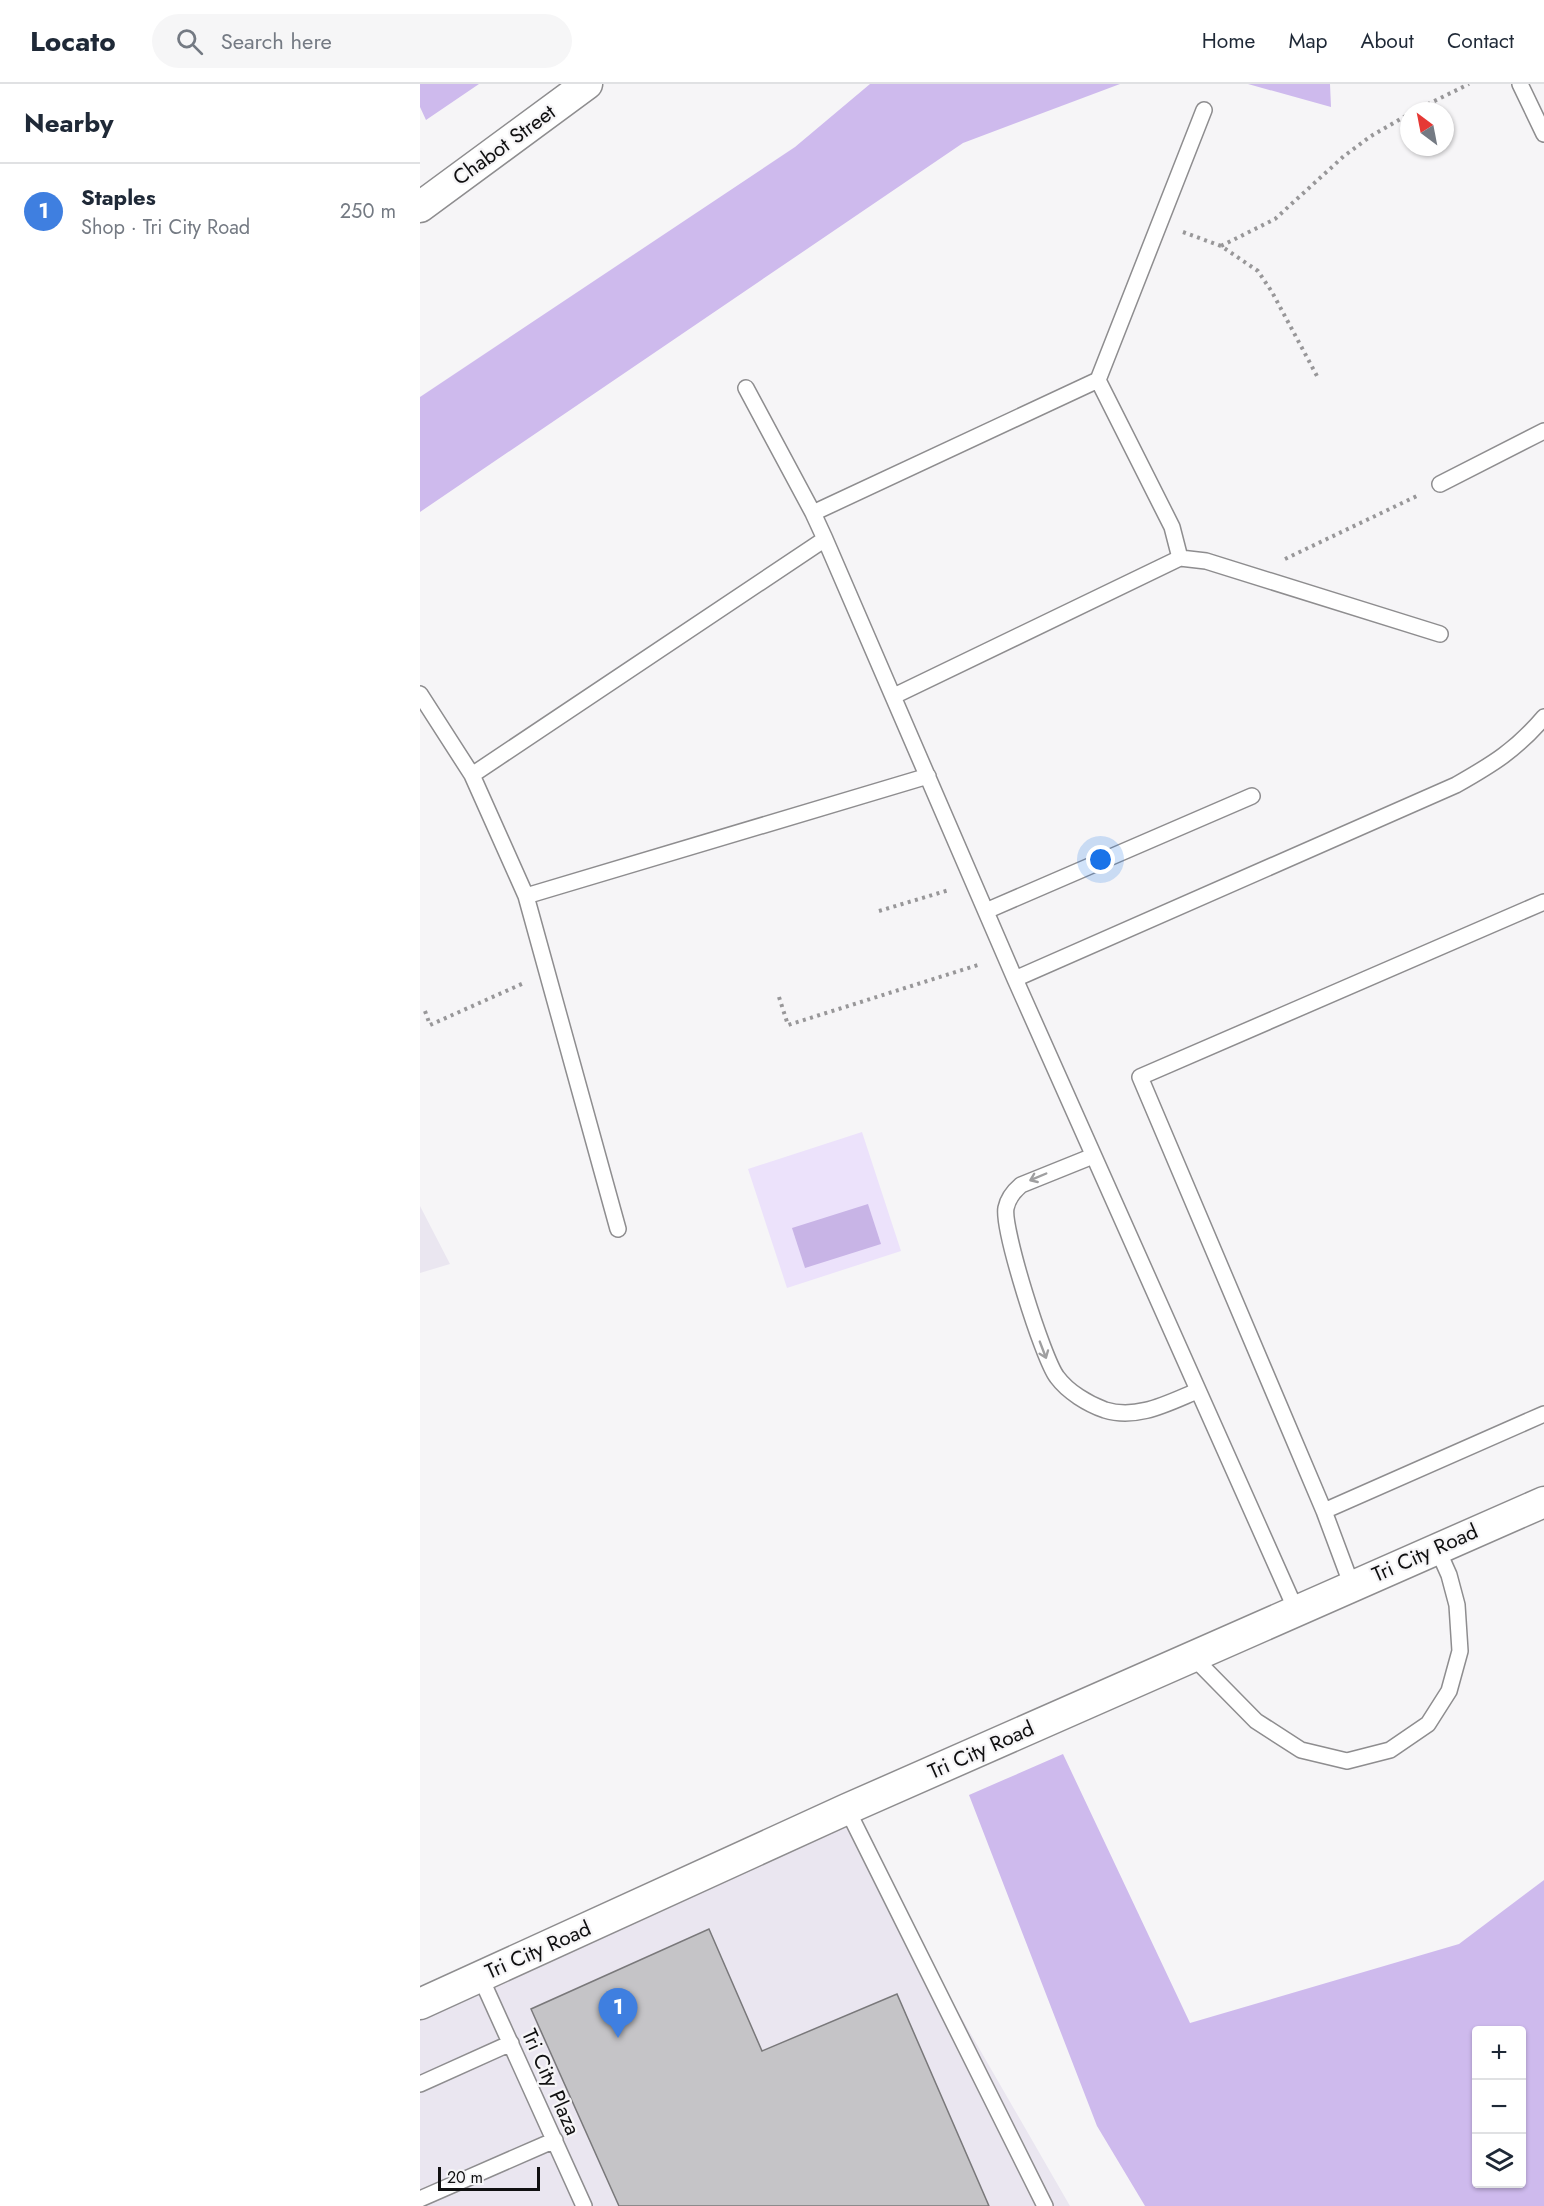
<!DOCTYPE html>
<html lang="en">
<head>
<meta charset="utf-8">
<style>
  body { margin:0; font-family:Jost,sans-serif; background:#f6f6f7; color:#1f2937 }
  .controls { position:absolute; right:18px; bottom:18px; display:grid; overflow:hidden; border-radius:6px; box-shadow:0 2px 4px #0004 }
  .controls button { width:54px; height:54px; display:grid; place-items:center; padding:0; border:0; border-bottom:2px solid #e0e1e3; background:#fff; color:#1f2937; font:30px sans-serif }
  .compass { position:absolute; left:980px; top:18px; width:54px; height:54px; border-radius:50%; background:#fff; box-shadow:0 2px 4px #0004; rotate:328deg }
  .scale { position:absolute; left:18px; bottom:15px; width:102px; box-sizing:border-box; padding-left:6px; border:3px solid #101011; border-top:0; font-size:16px; line-height:21px; white-space:nowrap; color:#101011; -webkit-text-stroke:4px #f6f5f7; paint-order:stroke }
  .you { position:absolute; left:681px; top:776px; width:21px; height:21px; margin:-15px; border:4px solid #fff; border-radius:50%; background:#1a73e8; box-shadow:0 0 0 9px #1a73e833 }
  .badge { display:grid; place-items:center; width:39px; height:39px; border-radius:50%; background:#6d8335; color:#fff; font-size:20px; font-weight:700 }
  .pin { position:absolute; translate:-50% -50px; filter:drop-shadow(0 2px 3px #0008) }
  .pin::after { content:''; position:absolute; top:32px; width:21px; height:18px; background:inherit; clip-path:polygon(0 0,100% 0,50% 100%) }
  .list { margin:0; padding:0; list-style:none }
  h2 { display:flex; justify-content:space-between; align-items:center; height:78px; margin:0; padding:0 24px; font-size:26px }
  h2 small { font-size:20px; font-weight:400; color:#747a83 }
  .list li { display:grid; grid-template-columns:39px 1fr auto; gap:18px; align-items:center; box-sizing:border-box; height:96px; padding:0 24px; border-top:2px solid #e0e1e3 }
  .list b { display:block; font-size:22px; white-space:nowrap }
  .list p { margin:0; font-size:20px; white-space:nowrap; color:#747a83 }
  .list em { font-size:20px; font-style:normal; color:#747a83 }
  .icon { flex:none; width:33px; height:33px; fill:none; stroke:currentColor; stroke-width:2; stroke-linecap:round; stroke-linejoin:round }
  .map { position:relative; flex:none; width:1124px; height:2122px; overflow:hidden }
  header { display:flex; align-items:center; gap:36px; box-sizing:border-box; height:84px; padding:0 30px; background:#fff; border-bottom:2px solid #e0e1e3 }
  header strong { font-size:28px }
  nav { display:flex; gap:33px; margin-inline-start:auto; font-size:21px }
  .search { width:420px; height:54px; background:#f6f6f7; display:flex; align-items:center; gap:15px; box-sizing:border-box; padding:0 21px; border-radius:33px; color:#747a83; font-size:22px }
  main { display:flex }
  aside { flex:1; background:#fff }
  .map>svg:first-child { display:block }
  .built { fill:#eae6f0 }
  .green { fill:#ece2fb }
  .forest { fill:#cebaed; fill-rule:evenodd }
  .water { fill:#c8b4e6 }
  .building { fill:#c5c4c7; stroke:#79787a; stroke-width:1.5 }
  .lines { fill:none; stroke-linecap:round; stroke-linejoin:round }
  .lane-casing { stroke:#8e8d8f; stroke-width:18 }
  .street-casing { stroke:#8e8d8f; stroke-width:33 }
  .path { stroke:#989799; stroke-width:4; stroke-dasharray:3 4.5; stroke-linecap:butt }
  .lane { stroke:#fff; stroke-width:15 }
  .street { stroke:#fff; stroke-width:30 }
  .oneway { stroke:#9f9fa0 }
  .labels { text-anchor:middle; dominant-baseline:central; stroke-width:4.5; stroke-linejoin:round; paint-order:stroke }
  .street-label { font-size:21px; fill:#101011; stroke:#f6f5f7 }
</style>
</head>
<body>
<header>
<strong>Locato</strong>
<div class="search"><svg class="icon" aria-label="search" viewBox="0 0 24 24"><circle cx="10" cy="10" r="6"/><path d="M15 15l6 6"/></svg>Search here</div>
<nav><a>Home</a><a>Map</a><a>About</a><a>Contact</a></nav>
</header>
<main>
<aside>
<h2>Nearby<small></small></h2>
<ul class="list">
<li><span class="badge" style="background:#3f7fe0">1</span><div><b>Staples</b><p>Shop · Tri City Road</p></div><em>250 m</em></li>
</ul>
</aside>
<div class="map">
<svg width="1124" height="2122" viewBox="0 0 1124 2122">
  <rect width="100%" height="100%" fill="#f6f5f7"/>
  <path class="built" d="M0 1122 30 1180 0 1189Z
    M428 1737 650 2122H0V1920Z"/>
  <path class="green" d="M442 1048 481 1167 367 1204 328 1085Z"/>
  <path class="forest" d="M0 0H59L6 36 0 23Z
    M450 0H700L543 59 0 428V313L375 63Z
    M828 0H910L911 23Z
    M643 1670 770 1939 1039 1860 1124 1796V2122H725L677 2042 549 1711ZM1102 1946V2100H1056V1946Z"/>
  <path class="water" d="M448 1120 461 1160 385 1184 372 1144Z"/>
  <path class="building" d="M289 1845 342 1967 477 1910 569 2122H199L111 1925Z"/>
  <g class="lines">
    <g class="lane-casing">
      <path id="lane" d="M1100 0 1124 50
        M784 26 678 296 752 443 760 474 786 477 1020 550
        M326 304 393 429 405 455 595 895 876 1526
        M1020 400 1124 347
        M393 429 678 296
        M0 610 52 691 106 812 198 1145
        M474 612 760 474
        M52 691 405 455
        M106 812 508 692
        M566 827 832 712
        M595 895 1036 701C1073 680 1096 666 1124 633
        M673 1072 601 1101C594 1107 588 1114 586 1124 582 1144 623 1275 637 1293 648 1308 668 1320 685 1326 717 1336 748 1319 777 1307
        M904 1427 1124 1330
        M932 1502 904 1427 720 993 1124 818
        M772 1572 836 1637 881 1666 927 1677 970 1666 1008 1640 1029 1607 1040 1567 1037 1521 1029 1491 1017 1464
        M427 1725 625 2122
        M60 1892 164 2122
        M0 2000 91 1959
        M0 2115 135 2056"/>
    </g>
    <g class="street-casing">
      <path id="street" d="M0 123 167 0
        M0 1920 427 1725 1124 1418"/>
    </g>
    <path class="path" d="M994 27 1049 0
      M763 148 801 162 838 187 852 208 897 292
      M801 162 855 135 924 72 951 52 989 30
      M865 475 999 411
      M459 827 529 806
      M359 913 368 941 561 880
      M5 927 10 941 104 899"/>
    <use href="#lane" class="lane"/>
    <use href="#street" class="street"/>
  </g>
  <defs><path id="oneway-shaft" d="M-6 0H5M1.5-3L5.5 0L1.5 3" fill="none" stroke-width="1.6" stroke-linecap="round" stroke-linejoin="round" transform="scale(1.5)"/></defs>
  <g class="oneway">
    <use href="#oneway-shaft" transform="translate(618 1093) rotate(157)"/>
    <use href="#oneway-shaft" transform="translate(623 1266) rotate(69)"/>
  </g>
  <g class="labels">
    <g class="street-label">
      <text transform="translate(84 61) rotate(-36)">Chabot Street</text>
      <text transform="translate(1005 1469) rotate(-24)">Tri City Road</text>
      <text transform="translate(561 1666) rotate(-24)">Tri City Road</text>
      <text transform="translate(118 1866) rotate(-24)">Tri City Road</text>
      <text transform="translate(131 1998) rotate(66)">Tri City Plaza</text>
    </g>
  </g>
</svg>
<div class="controls">
<button>+</button>
<button>−</button>
<button><svg class="icon" aria-label="layers" viewBox="0 0 24 24"><path d="M12 4l9 5-9 5-9-5zM3 14l9 5 9-5"/></svg></button>
</div>
<svg class="compass" viewBox="-18 -18 36 36"><path d="M0-13l5 13h-10z" fill="#e53935"/><path d="M0 13l5-13h-10z" fill="#747a83"/></svg>
<div class="scale">20 m</div>
<div class="you"></div>
<div class="pin badge" style="left:198px;top:1954px;background:#3f7fe0">1</div>
</div>
</main>
</body>
</html>
